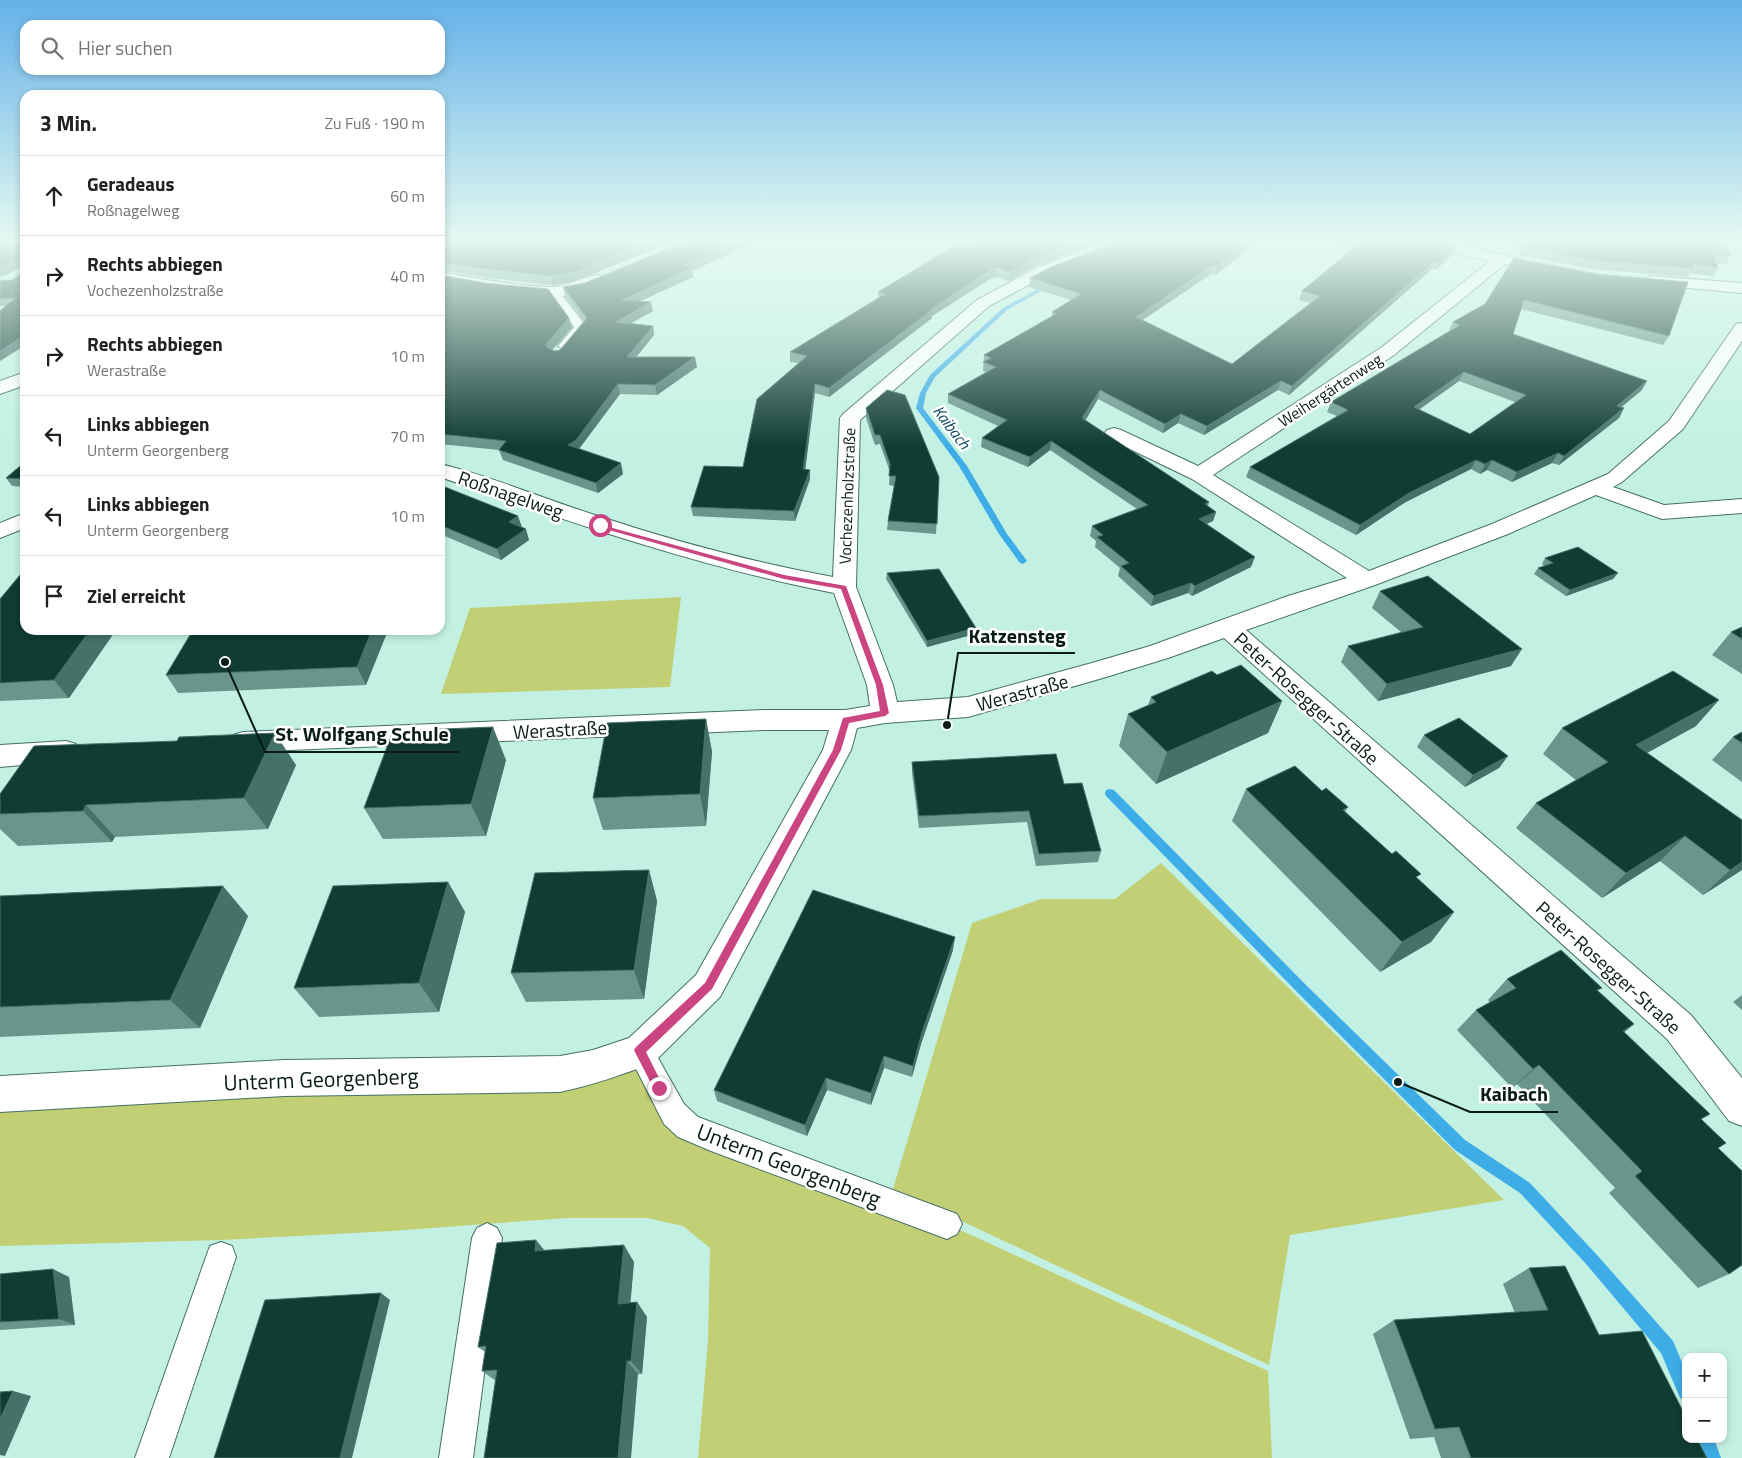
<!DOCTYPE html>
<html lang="de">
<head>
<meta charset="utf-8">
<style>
  body { margin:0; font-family:"Titillium Web",sans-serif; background:#f6f6f6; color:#202124 }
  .controls { position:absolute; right:15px; bottom:15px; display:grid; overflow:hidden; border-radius:10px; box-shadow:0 2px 8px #0003 }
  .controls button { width:45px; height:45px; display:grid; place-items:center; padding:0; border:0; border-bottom:1px solid #e0e0e0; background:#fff; color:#202124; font:25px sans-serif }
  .stop { position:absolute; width:15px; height:15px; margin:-11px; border:4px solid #cc4583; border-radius:50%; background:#fff }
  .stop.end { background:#cc4583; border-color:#fff; box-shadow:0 1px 5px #0008 }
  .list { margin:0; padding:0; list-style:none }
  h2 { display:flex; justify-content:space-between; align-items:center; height:65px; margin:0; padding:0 20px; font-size:21px }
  h2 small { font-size:16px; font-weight:400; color:#757577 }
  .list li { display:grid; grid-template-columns:32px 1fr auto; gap:15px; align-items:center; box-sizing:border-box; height:80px; padding:0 20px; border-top:1px solid #e0e0e0 }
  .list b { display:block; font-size:19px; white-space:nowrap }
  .list p { margin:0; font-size:16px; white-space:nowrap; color:#757577 }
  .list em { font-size:16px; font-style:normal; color:#757577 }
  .icon { flex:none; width:28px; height:28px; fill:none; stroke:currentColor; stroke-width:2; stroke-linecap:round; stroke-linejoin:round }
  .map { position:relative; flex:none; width:1742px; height:1458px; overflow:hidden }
  .search { position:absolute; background:#fff; box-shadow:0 2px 8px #0003; left:20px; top:20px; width:425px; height:55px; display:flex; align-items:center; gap:12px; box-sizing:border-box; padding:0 18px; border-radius:15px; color:#757577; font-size:19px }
  .panel { position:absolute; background:#fff; box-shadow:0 2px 8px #0003; left:20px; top:90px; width:425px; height:545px; border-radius:15px }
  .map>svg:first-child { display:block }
  .green { fill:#c2cf74 }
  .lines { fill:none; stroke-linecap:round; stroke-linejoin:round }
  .stream { fill:#3eade7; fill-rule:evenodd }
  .service-casing { stroke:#457065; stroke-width:2 }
  .minor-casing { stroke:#457065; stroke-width:2 }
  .service { fill:#fff; fill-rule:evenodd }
  .minor { fill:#fff; fill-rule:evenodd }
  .wall { fill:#69968b; fill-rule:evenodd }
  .shaded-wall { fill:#457268 }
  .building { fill:#103c33; stroke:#457268; fill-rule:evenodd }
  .route { fill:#cc4583 }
  .labels { text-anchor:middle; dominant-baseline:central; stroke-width:5; stroke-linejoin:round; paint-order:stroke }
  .far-street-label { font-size:16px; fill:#0a1c18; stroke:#fff }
  .far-water-label { font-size:16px; font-style:italic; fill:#074764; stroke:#fff }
  .street-label { font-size:19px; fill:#0a1c18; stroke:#fff }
  .near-street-label { font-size:22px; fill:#0a1c18; stroke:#fff }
  .leader { fill:none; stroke:#0a1c18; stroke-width:2 }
  .callout-dot { fill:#0a1c18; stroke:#fff; stroke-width:2 }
  .callout-label { font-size:20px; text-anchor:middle; font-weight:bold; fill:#0a1c18; stroke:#fff; stroke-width:5; stroke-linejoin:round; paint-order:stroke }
</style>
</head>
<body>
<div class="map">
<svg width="1742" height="1458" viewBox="0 0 1742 1458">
  <rect width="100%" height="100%" fill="#c2f1e3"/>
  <path class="green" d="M681 597 670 687 441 694 470 608Z
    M1161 863 1504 1200 1290 1235 1269 1365 893 1189 972 923 1041 899H1115Z
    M640 1051 674 1114 947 1224 1268 1371 1272 1458H698L708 1341 710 1248 683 1226 647 1218H567L391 1231 222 1240 0 1246V1094L284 1078Z"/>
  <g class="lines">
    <path class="stream" d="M1049 283 1054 284 1007 310 935 377 926 393 923 408 967 466 1007 534 1027 561 1023 564 1020 563 999 534 959 466 916 408 920 393 930 375 1003 308Z
      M1110 789 1114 790 1306 985 1465 1140 1530 1183 1597 1255 1673 1341 1686 1372V1400L1680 1398 1661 1353 1587 1265 1520 1193 1455 1150 1298 993 1106 796 1105 793 1106 790Z
      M1698 1439H1714L1721 1458H1705Z"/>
    <g class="service-casing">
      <path id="service" d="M553 288 557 289 587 327 569 349 564 350 558 346 574 327 547 292Z
        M640 1039 649 1042 684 1104 698 1117 957 1214 962 1224 957 1234 947 1239 711 1151 678 1137 664 1124 627 1051 631 1042Z
        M487 1223 497 1228 502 1238 473 1458H439L472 1238 477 1228Z
        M221 1242 232 1246 236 1257 169 1458H135L206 1257 210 1246Z"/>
    </g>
    <g class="minor-casing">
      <path id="minor" d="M1104 242H1125L1123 245 1049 274 989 306 860 420 856 587 893 685 897 702 968 697 1092 663 1150 646 1288 596 1347 578 1192 479 1107 438 1104 434 1107 430 1114 428 1121 430 1198 466 1382 347 1490 261C1476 257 1450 255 1441 242H1461L1471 247 1520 259 1523 262 1520 265 1515 267 1505 264 1394 355 1213 475 1369 571 1492 524 1608 474 1669 421 1736 324 1742 323V341L1683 429 1622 482 1613 487 1664 505 1742 499V513L1662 519 1596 495 1508 534 1375 585 1246 630 1691 1015 1742 1078V1126L1729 1121 1667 1039 1224 638 1168 658 1106 677 968 717 885 723 857 728 851 750 720 997 653 1063C622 1075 592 1085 560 1092L284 1096 0 1112V1076L284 1060 560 1056 593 1050 629 1038 696 975 823 750 829 730H766L243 752 233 749 229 742 233 735 243 732 766 710H845L870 706 867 685 834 593C699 567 570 522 440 477V464C491 476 544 499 595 515 673 541 752 562 833 577L840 418 843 414 977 300 1037 268Z
        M440 272C476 278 514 286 552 287 569 287 590 272 604 276L606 279C599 290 564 297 552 297 515 296 476 288 440 282Z
        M1651 276 1742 283V293L1645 284 1643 281 1645 278Z
        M25 372V385L0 394V381Z
        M25 513V528L0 538V523Z
        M66 741 76 744 80 751 76 758 66 761 0 767V745Z"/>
    </g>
    <use href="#service" class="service"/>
    <use href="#minor" class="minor"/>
  </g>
  <path class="wall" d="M0 242H25V345L0 361V311L6 306H0V281L12 280 23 272V266L6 275 0 276Z
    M1258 242 1215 275 1211 274 1142 320 1232 364 1310 303 1299 300 1302 291 1353 249 1339 245 1340 242H1452L1454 253 1436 270 1432 269 1289 395 1278 390 1204 435 1178 423 1163 433 1098 399 1085 420 1209 502 1208 506 1216 512 1213 521 1206 524 1251 567 1192 596 1188 593 1151 606 1118 576 1120 568 1095 547 1096 541 1090 536 1092 526 1137 509 1050 450 1028 467 981 447 982 438 998 426 948 403V394L986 372 983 371 984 355 1052 316V312L1071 300 1029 287 1030 278Z
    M1500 242H1725L1731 255 1726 264H1716L1718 268 1713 276 1690 273 1688 277 1593 269 1518 255 1521 247Z
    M440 245 575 281 553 285 488 278 440 270Z
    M961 246 1036 266 1009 281 996 277 990 279 932 316V318L829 397 815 393 805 469 810 470V479L795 521 693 516 691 507 743 467 798 363 790 362V352L878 298V292Z
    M1514 258 1669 336 1663 345 1521 309 1513 334 1642 390 1621 407 1624 408 1619 418 1559 465 1552 463 1512 482 1487 470 1480 474 1471 469 1404 503 1356 535 1246 477 1250 467 1337 416 1327 412 1331 402 1449 331 1453 322 1485 304ZM1459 381 1515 402 1470 434 1419 410Z
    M692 271 693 277 640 301 653 311 631 323 653 326 654 335 636 357 697 367 657 395 620 394 579 449 623 474 598 493 503 460 499 450 440 444V275L569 318 572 327 552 350 554 351 560 350 584 321 565 296 563 287Z
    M866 408 939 477 936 534 887 530 888 521 894 486 889 485 890 472 880 444 875 445 866 418Z
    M25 462V487L12 486 6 478Z
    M440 485 522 527 529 540 501 560 440 534Z
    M1545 558 1618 573 1613 579 1566 596 1534 574 1538 568 1544 566 1542 564Z
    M887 573 975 634 927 647 886 579Z
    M1380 591 1511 666 1378 701 1341 662 1348 646 1401 632 1372 608Z
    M0 599 25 630H116L69 698 0 701Z
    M1742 627V674L1712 655 1731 632Z
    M388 630 366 685 178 693 166 675Z
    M1217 675 1282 701 1268 733 1156 784 1119 746 1128 714 1148 705 1151 697Z
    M706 719 712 752 706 826 603 830 593 798Z
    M1696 726 1647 753 1742 820V870L1703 895 1660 861 1602 898 1516 828 1536 803 1576 780 1543 754 1562 728Z
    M1742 732V782L1712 760 1733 737Z
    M1424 735 1508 756 1499 768 1465 787 1417 747Z
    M506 760 486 836 383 839 364 808Z
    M912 762 1064 784 1101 851 1098 862 1036 866 1027 822 919 828 912 773Z
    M296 765 268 829 115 837 112 842 18 846 0 829V794Z
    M1246 789 1322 791 1348 807 1345 812 1454 912 1431 942 1380 972 1232 821Z
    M649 870 657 901 644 999 526 1002 511 973Z
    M448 882 465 912 439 1012 319 1017 294 988Z
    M0 896 248 916 200 1028 0 1037Z
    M953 950 921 1044 912 1077 884 1068 871 1105 827 1090 807 1136 717 1101 714 1090Z
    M1507 979 1598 991 1634 1024 1624 1032 1701 1119 1718 1148 1729 1274 1698 1288 1609 1193 1615 1188 1517 1084 1512 1088 1457 1030 1476 1010 1490 1003 1488 1000Z
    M1742 995V1010L1733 1002Z
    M544 1250 634 1262 630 1303 637 1302 647 1317 642 1374 496 1381 482 1371 485 1352 478 1347Z
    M1529 1268 1599 1335 1707 1458H1441L1434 1437 1410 1439 1373 1334 1394 1320 1515 1313 1503 1284Z
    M0 1274 69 1277 75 1325 0 1330Z"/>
  <path class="shaded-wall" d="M649 242H672L575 281 553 285 551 276Z
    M736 242H756L692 271 693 277 623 309 622 300 684 265Z
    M1078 242H1099L1036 266 1009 281 1010 272 1037 258Z
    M1249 242H1258L1215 275 1217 266Z
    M1457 245 1454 253 1436 270 1439 262Z
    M20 258 24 265 6 275 0 276V268Z
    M1435 261 1432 269 1289 395 1292 386Z
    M1213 265 1211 274 1134 326 1136 317Z
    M997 268 996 277 990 279 932 316V318L829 397V388L931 309 991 270Z
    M651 302 653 311 617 331 616 322Z
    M569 318 572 327 549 354 546 344Z
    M653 326 654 335 629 366 627 357Z
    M25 335V345L0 361V351Z
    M695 357 697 367 657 395 655 385Z
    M1464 372 1459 381 1409 416 1414 407Z
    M1281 381 1278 390 1204 435 1207 426Z
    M1647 381 1642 390 1612 415 1617 406Z
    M618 384 620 394 578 450 568 445Z
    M815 384V393L804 479 803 469Z
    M1100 390 1098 399 1081 428 1082 418Z
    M1624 408 1619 418 1559 465 1564 456Z
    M1181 414 1178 423 1163 433 1165 424Z
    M1051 441 1050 450 1028 467 1030 457Z
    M1558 453 1552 463 1512 482 1517 472Z
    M1476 460 1471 469 1404 503 1356 535 1360 525 1409 493Z
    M1492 460 1487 470 1480 474 1485 464Z
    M621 463 623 474 598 493 596 483Z
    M810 470V479L795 521 794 511Z
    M1216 512 1213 521 1196 529 1199 519Z
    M518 516 522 527 509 522Z
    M526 529 529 540 501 560 497 549Z
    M1255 557 1251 567 1192 596 1195 586Z
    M1618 573 1613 579 1566 596 1570 590Z
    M1191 583 1188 593 1151 606 1154 596Z
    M976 628 975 634 927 647V641Z
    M90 630H116L69 698 54 680Z
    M372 630H388L366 685 357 667Z
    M1522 649 1511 666 1378 701 1387 684Z
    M1719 700 1696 726 1614 771 1636 745Z
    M1282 701 1268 733 1156 784 1167 752Z
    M706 719 712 752 706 826 700 794Z
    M493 727 506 760 486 836 471 804Z
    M275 733 296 765 268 829 244 798Z
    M1508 756 1499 768 1465 787 1473 775Z
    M86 805 115 837 112 842 83 811Z
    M1685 836 1660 861 1602 898 1626 873Z
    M1742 862V870L1703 895 1730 870Z
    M649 870 657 901 644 999 634 970Z
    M448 882 465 912 439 1012 419 983Z
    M223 886 248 916 200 1028 170 1000Z
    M1454 912 1431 942 1380 972 1402 942Z
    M955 937 953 950 921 1044 912 1077 913 1066 922 1032Z
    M1634 1024 1610 1044 1623 1031Z
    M884 1056V1068L871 1105V1093Z
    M1539 1065 1517 1084 1512 1088 1533 1069Z
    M826 1078 827 1090 807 1136 805 1125Z
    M536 1240 550 1257 535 1251Z
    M624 1245 634 1262 629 1319 618 1304Z
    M53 1269 69 1277 75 1325 59 1319Z
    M381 1293 390 1300 352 1458H340Z
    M637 1302 647 1317 642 1374 631 1361Z
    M627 1361 638 1374 631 1458H618Z
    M13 1391 31 1396 5 1456 0 1455V1419Z"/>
  <path class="building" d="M0 242H25V335L0 351V311L15 298 0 299V281L12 280 23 272V260L20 258 0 268Z
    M448 242H649L574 272 551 276 486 269 440 262V245Z
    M685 242H736L684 265 692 268 622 300 651 302 616 322 653 326 627 357H695L655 385 618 384 576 440 568 445 621 463 596 483 499 450 506 441 440 434V275L485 283 548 289 569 318 546 344 547 347 554 351 560 350 587 318 563 287 585 283Z
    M975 242H1078L1037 258 1010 272 997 268 991 270 931 309H933L829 388 815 384 803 469 810 470 794 511 691 507 704 466 743 467 757 399 807 356 790 352 885 294 878 292 957 244 961 246Z
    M1116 242H1249L1217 266 1213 265 1136 317 1232 364 1320 296 1302 291 1361 242H1452L1457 245 1439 262 1435 261 1292 386 1281 381 1207 426 1181 414 1165 424 1100 390 1082 418 1209 502 1205 504 1216 512 1199 519 1255 557 1195 586 1191 583 1154 596 1121 566 1129 563 1097 537 1103 535 1092 526 1148 505 1051 441 1030 457 982 438 1007 420 948 394 996 367 983 362 991 358 984 355 1056 314 1052 312 1081 294 1030 278 1051 267Z
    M1524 242H1725L1731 255H1713L1718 268 1694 264 1693 268 1598 261 1521 247Z
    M1514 258 1597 274 1688 282 1669 336 1524 300 1513 334 1647 381 1617 406 1624 408 1564 456 1558 453 1517 472 1492 460 1485 464 1476 460 1409 493 1360 525 1250 467 1348 410 1331 402 1460 325 1453 322 1485 304ZM1464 372 1526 395 1470 434 1414 407Z
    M887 390 905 395 939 477 937 524 888 521 896 476H889L890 464 880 435H875L866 408Z
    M25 462V479L6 478Z
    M440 485 518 516 509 522 526 529 497 549 440 525Z
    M1578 547 1618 573 1570 590 1538 568 1553 563 1545 558Z
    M25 569V630H90L54 680 0 683V599Z
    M939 569 976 628 927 641 887 573Z
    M1428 576 1522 649 1387 684 1348 646 1423 627 1380 591Z
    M1742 627V639L1731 632Z
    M193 630H372L357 667 166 675Z
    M1241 665 1282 701 1167 752 1128 714 1156 702 1151 697 1212 671 1217 675Z
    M1673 671 1719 700 1636 745 1742 820V862L1730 870 1685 836 1626 873 1536 803 1608 762 1562 728Z
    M1459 718 1508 756 1473 775 1424 735Z
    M706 719 700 794 593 798 607 723Z
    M493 727 471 804 364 808 393 731Z
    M1742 732V743L1733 737Z
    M275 733 244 798 86 805 83 811 0 814V794L34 746 177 741 179 737Z
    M1056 754 1064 784 1082 783 1101 851 1039 854 1029 811 919 816 912 762Z
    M1295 766 1322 791 1326 788 1348 807 1343 810 1392 854 1396 851 1421 874 1416 877 1454 912 1402 942 1246 789Z
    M649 870 634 970 511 973 535 873Z
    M448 882 419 983 294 988 333 886Z
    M223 886 170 1000 0 1007V896Z
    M813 890 955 937 922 1032 913 1066 884 1056 871 1093 826 1078 805 1125 714 1090Z
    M1561 950 1602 988 1597 990 1634 1024 1623 1031 1710 1114 1701 1119 1726 1143 1718 1148 1742 1171V1265L1729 1274 1635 1176 1642 1171 1539 1065 1533 1069 1476 1010 1516 988 1507 979Z
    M536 1240 535 1251 624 1245 618 1304 637 1302 631 1361H627L618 1458H484L497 1370 482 1371 486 1346 478 1347 497 1243Z
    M1565 1266 1599 1335 1642 1331 1686 1417V1439H1697L1707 1458H1471L1459 1427 1435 1429 1394 1320 1548 1310 1529 1268Z
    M53 1269 59 1319 0 1322V1274Z
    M381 1293 340 1458H214L265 1300Z
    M13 1391 0 1419V1392Z"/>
  <linearGradient id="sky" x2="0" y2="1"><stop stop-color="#64b1e8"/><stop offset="0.54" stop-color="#e4f9f2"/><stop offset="1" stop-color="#e4f9f2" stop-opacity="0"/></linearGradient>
  <rect width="1742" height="446" fill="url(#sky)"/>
  <path class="route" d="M598 524 784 575 846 586 883 685 889 713 885 716 849 723 841 750 712 989 646 1052 664 1088 662 1091 659 1093 655 1091 636 1054 634 1050 636 1047 705 983 833 750 843 718 880 711 876 685 841 589 784 579 598 527Z"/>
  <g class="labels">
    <g class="far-street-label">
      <text transform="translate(1330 390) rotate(-33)">Weihergärtenweg</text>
      <text transform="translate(847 496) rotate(-88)">Vochezenholzstraße</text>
    </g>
    <g class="far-water-label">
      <text transform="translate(952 427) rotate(53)">Kaibach</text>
    </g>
    <g class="street-label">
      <text transform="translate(511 494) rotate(19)">Roßnagelweg</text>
      <text transform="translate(1022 692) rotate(-15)">Werastraße</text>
      <text transform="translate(1307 698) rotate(42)">Peter-Rosegger-Straße</text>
      <text transform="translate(560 729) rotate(-3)">Werastraße</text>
      <text transform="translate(1609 967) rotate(42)">Peter-Rosegger-Straße</text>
    </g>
    <g class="near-street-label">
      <text transform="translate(321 1079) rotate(-2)">Unterm Georgenberg</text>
      <text transform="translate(789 1165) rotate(21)">Unterm Georgenberg</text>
    </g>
  </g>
  <path class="leader" d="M947 725L958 653H1075M225 662L265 752H459M1398 1082L1470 1112H1558"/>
  <g class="callout-dot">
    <circle cx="947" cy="725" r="5"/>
    <circle cx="225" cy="662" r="5"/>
    <circle cx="1398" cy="1082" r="5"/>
  </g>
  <g class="callout-label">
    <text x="1017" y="643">Katzensteg</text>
    <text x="362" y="741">St. Wolfgang Schule</text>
    <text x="1514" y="1101">Kaibach</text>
  </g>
</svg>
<div class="controls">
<button>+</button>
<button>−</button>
</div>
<div class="stop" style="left:600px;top:525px"></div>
<div class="stop end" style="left:659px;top:1088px"></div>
<div class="search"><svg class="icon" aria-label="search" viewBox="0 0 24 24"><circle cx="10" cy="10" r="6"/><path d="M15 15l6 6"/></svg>Hier suchen</div>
<section class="panel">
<h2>3 Min.<small>Zu Fuß · 190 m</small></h2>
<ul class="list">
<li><svg class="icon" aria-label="ahead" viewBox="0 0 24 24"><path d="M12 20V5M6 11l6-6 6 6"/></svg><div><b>Geradeaus</b><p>Roßnagelweg</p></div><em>60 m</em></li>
<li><svg class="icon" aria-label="right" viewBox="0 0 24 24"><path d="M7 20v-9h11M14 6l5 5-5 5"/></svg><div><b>Rechts abbiegen</b><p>Vochezenholzstraße</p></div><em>40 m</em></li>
<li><svg class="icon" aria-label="right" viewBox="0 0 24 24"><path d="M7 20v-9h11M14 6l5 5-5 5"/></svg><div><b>Rechts abbiegen</b><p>Werastraße</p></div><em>10 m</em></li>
<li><svg class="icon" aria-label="left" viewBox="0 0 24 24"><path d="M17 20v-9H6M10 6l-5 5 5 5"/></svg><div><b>Links abbiegen</b><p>Unterm Georgenberg</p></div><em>70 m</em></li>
<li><svg class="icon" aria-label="left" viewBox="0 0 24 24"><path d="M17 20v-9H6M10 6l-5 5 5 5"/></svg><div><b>Links abbiegen</b><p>Unterm Georgenberg</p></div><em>10 m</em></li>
<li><svg class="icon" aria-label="arrive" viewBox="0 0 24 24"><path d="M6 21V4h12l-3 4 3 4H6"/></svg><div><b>Ziel erreicht</b></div></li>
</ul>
</section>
</div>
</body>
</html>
